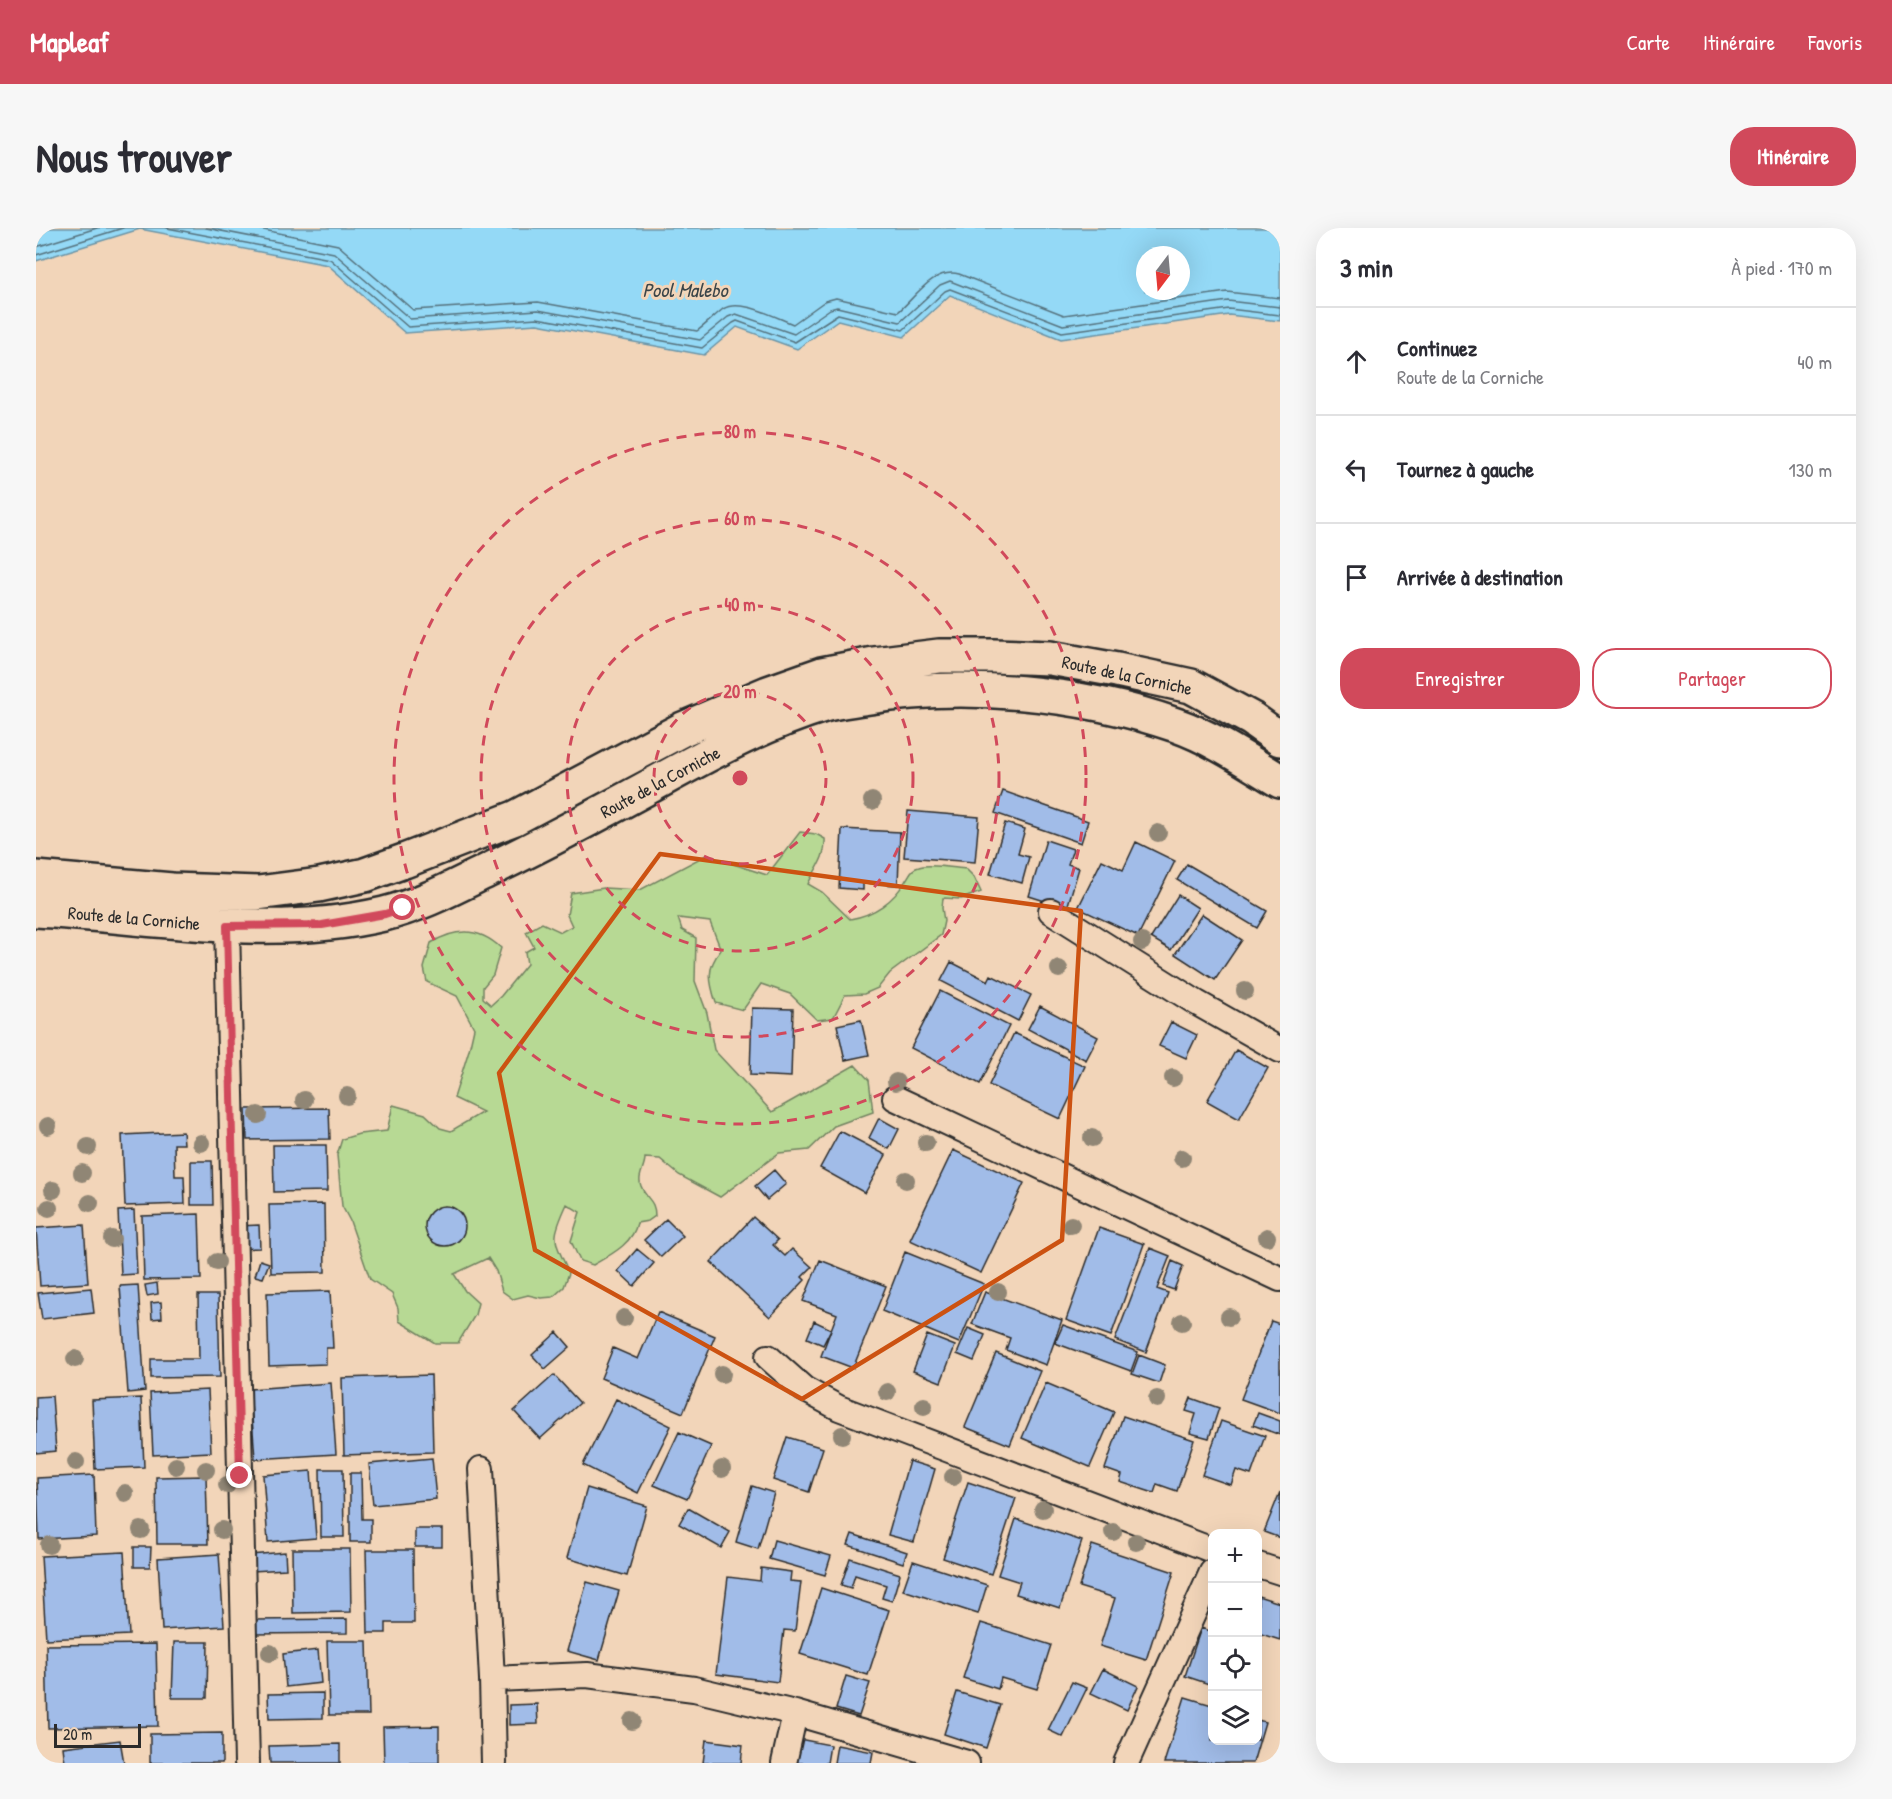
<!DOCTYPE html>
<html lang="fr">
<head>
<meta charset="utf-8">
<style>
  body { margin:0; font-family:"Patrick Hand",sans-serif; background:#f7f7f7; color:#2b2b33 }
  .controls { position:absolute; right:18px; bottom:18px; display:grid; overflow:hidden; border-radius:12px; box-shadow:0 6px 24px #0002 }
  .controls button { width:54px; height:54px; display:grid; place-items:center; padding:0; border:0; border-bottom:2px solid #e1e1e2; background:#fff; color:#2b2b33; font:30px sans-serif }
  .compass { position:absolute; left:1100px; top:18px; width:54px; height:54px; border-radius:50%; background:#fff; box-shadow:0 6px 24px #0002; rotate:196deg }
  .scale { position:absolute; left:18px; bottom:15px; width:87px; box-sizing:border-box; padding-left:6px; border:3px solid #2b2b2b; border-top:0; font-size:16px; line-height:21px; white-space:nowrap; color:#2b2b2b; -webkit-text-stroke:4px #f2d5b9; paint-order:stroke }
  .stop { position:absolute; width:18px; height:18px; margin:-14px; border:4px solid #d1495b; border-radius:50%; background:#fff }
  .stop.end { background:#d1495b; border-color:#fff; box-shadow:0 2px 6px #0008 }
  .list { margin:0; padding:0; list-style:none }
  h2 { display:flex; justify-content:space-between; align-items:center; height:78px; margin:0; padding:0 24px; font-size:26px }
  h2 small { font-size:20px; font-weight:400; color:#7c7c81 }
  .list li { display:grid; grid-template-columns:39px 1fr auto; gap:18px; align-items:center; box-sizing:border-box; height:108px; padding:0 24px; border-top:2px solid #e1e1e2 }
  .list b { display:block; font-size:22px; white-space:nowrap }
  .list p { margin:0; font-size:20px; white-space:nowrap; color:#7c7c81 }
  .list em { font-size:20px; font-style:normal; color:#7c7c81 }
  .actions { display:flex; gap:12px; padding:18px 24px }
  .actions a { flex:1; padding:14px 0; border:2px solid #d1495b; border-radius:24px; text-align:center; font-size:21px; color:#d1495b }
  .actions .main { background:#d1495b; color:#fff }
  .icon { flex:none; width:33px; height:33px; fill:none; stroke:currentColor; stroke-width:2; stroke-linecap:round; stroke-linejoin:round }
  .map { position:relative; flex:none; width:1244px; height:1535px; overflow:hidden; border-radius:24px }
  header { display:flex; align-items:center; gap:36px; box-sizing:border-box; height:84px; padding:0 30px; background:#d1495b; color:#fff }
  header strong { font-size:28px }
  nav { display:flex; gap:33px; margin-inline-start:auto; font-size:21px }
  .intro { display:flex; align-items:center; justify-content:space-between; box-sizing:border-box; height:144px; padding:0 36px }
  h1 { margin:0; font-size:42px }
  .button { padding:15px 27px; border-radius:24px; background:#d1495b; color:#fff; font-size:21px; font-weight:700 }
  main { display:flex; gap:36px; padding:0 36px }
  aside { flex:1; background:#fff; border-radius:24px; box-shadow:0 6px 24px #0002 }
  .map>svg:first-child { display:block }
  .green { fill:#b7d994; stroke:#718260; stroke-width:1.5 }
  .water { fill:#94d9f6; stroke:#6a93a5; stroke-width:1.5; fill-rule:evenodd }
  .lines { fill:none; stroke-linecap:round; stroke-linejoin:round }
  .shore { stroke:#55717c; stroke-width:1.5 }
  .building { fill:#a1bce8; stroke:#2b2b2b; stroke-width:1.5 }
  .street-casing { stroke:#2b2b2b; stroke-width:28 }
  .secondary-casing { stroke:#2b2b2b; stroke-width:38 }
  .street { stroke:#f2d5b9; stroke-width:24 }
  .secondary { stroke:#f2d5b9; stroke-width:33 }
  .tree { fill:#908674 }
  .route { stroke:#d1495b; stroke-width:8 }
  .marked { fill:none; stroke:#cc5211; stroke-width:4.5; stroke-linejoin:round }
  .ring { fill:none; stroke:#d1495b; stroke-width:3; stroke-dasharray:10 8 }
  .labels { text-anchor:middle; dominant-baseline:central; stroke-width:6; stroke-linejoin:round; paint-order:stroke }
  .street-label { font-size:18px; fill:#2b2b2b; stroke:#f2d5b9 }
  .water-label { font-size:20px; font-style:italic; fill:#3b4549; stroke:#f2d5b9 }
  .centre { fill:#d1495b; stroke:#f2d5b9; stroke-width:3 }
  .ring-label { font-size:18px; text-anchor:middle; font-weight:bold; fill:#d1495b; stroke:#f2d5b9; stroke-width:6; stroke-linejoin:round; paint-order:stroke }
</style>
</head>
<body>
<header>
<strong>Mapleaf</strong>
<nav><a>Carte</a><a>Itinéraire</a><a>Favoris</a></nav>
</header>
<div class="intro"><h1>Nous trouver</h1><a class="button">Itinéraire</a></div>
<main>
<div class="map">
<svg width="1244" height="1535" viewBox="0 0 1244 1535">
  <rect width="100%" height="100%" fill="#f2d5b9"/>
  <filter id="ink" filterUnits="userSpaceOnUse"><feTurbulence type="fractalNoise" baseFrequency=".0167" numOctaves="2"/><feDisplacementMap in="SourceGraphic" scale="12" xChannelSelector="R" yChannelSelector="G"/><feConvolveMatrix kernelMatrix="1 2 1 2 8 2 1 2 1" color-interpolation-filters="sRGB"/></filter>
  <g filter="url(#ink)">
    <path class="green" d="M764 604 780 606 789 611C790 629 780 640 772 656L786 664 814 691C838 687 858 673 870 652 875 645 875 641 883 639 893 635 918 640 930 641L938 649 945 664 925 671 907 670 906 680 908 693 905 707 854 745 842 760 828 766 809 767 797 790 781 792 754 766 725 756 707 782 680 775C673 753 670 740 685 722L674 694 642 690 646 702 660 710 659 753 671 785 678 822 736 884 819 837 833 852 837 884 798 898 773 922 743 925 684 969 643 947 624 931 609 930C609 939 601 948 605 958 610 972 619 971 619 988L612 993 601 995C597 1016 574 1027 557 1037L544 1033 535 1013 544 984 531 976C514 1013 518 1010 533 1045L528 1059 517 1069 505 1070 492 1067 477 1071 466 1063 460 1043 452 1030 418 1046 429 1063 442 1075 439 1087 422 1115H399L363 1093 362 1080 356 1066 334 1051 314 993 306 978 301 927 306 911 323 906 351 903 357 877 389 886 404 900 415 903 447 884 418 870 433 822 438 800 421 768 391 754 388 740 395 715C419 700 443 699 465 720L457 747 447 759V770L455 777 465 768 491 736 489 724 498 719 490 704 506 695 525 704 536 698 531 687 535 665 568 660 604 662 670 627 731 647Z"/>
    <path class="water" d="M0 0H1244V93L1193 87 1025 111 914 67 868 109 802 92 761 121 701 99 668 127 501 96 369 105 292 37 104 1 0 33ZM1109 27H1145V63H1109Z"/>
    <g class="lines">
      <path class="shore" d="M131 0 294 31 372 99 501 90 666 120 697 95 701 93 759 114 802 86 867 102 909 63 914 61 1026 104 1193 81 1244 87
        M170 0 298 25 374 91 502 82 664 112 692 89 700 86 758 106 794 81 801 79 864 94 904 57 914 53 1027 97 1192 73 1244 79
        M218 0 302 17 377 82 502 74 661 103C670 97 678 88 687 81 704 70 739 89 757 96L789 73 800 70 862 84C879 70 897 39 923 46L1028 87 1191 64 1244 70
        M0 19 61 0
        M0 27 87 0"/>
    </g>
    <path class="building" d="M967 563 1052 593 1045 615 959 585Z
      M872 583 943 589 939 634 868 629Z
      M969 595 989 601 982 626 993 629 986 655 954 646Z
      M806 601 864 604 862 657 827 655V662L803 660Z
      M1010 612 1037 621 1032 636 1043 640 1031 680 993 668Z
      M1100 614 1139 633 1102 708 1042 680 1066 632 1087 642Z
      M1151 636 1231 683 1221 700 1141 652Z
      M1142 667 1162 680 1135 722 1115 710Z
      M1166 686 1206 712 1179 752 1139 726Z
      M915 734 952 753 955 747 995 767 982 793 905 753Z
      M904 763 973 798 944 856 875 820Z
      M1004 778 1062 809 1050 832 992 801Z
      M716 780 757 781 755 849 714 847Z
      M825 792 833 827 809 832 801 797Z
      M1135 794 1161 807 1150 830 1123 818Z
      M978 805 1049 838 1024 891 953 857Z
      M1200 822 1232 840 1203 891 1171 873Z
      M293 880 294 911 211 912 210 881Z
      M843 890 863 901 853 921 833 910Z
      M804 903 850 927 829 965 784 940Z
      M147 904 148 916H138L139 948H148L149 976 89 978 86 907Z
      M237 917H290L291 963 238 964Z
      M917 922 988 955 945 1045 874 1012Z
      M155 933H176L177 977H155Z
      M738 942 750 956 731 972 719 958Z
      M288 976 289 1044 235 1045 233 977Z
      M389 998a20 20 0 1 1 40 0a20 20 0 1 1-40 0Z
      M98 982 101 1046 85 1047 82 983Z
      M163 986 165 1051 108 1052 106 988Z
      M717 989 742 1012 737 1017 749 1028 756 1021 776 1039 766 1049 769 1052 734 1089 675 1034Z
      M630 991 647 1008 625 1029 608 1012Z
      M48 997 52 1055 4 1058 0 1000Z
      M223 997 224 1020 203 1021 202 998Z
      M1063 1000 1108 1016 1075 1108 1030 1092Z
      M1114 1020 1134 1028 1121 1061 1132 1065 1110 1124 1079 1112Z
      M601 1021 618 1035 598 1058 582 1043Z
      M869 1024 948 1056 923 1115 846 1083Z
      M224 1032 233 1035 227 1050 219 1048Z
      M784 1032 850 1058 817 1140 785 1128 801 1086 767 1073Z
      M1136 1033 1147 1038 1138 1062 1127 1058Z
      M121 1055 122 1066 111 1068 109 1057Z
      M102 1057 109 1163 92 1165 84 1058Z
      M55 1060 58 1085 6 1091 2 1065Z
      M294 1063 297 1120H290V1136L233 1138 231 1065Z
      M949 1064 1026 1092 1010 1137 970 1122 974 1110 936 1096Z
      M162 1067H182L184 1149 115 1150V1131H163Z
      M125 1074 126 1090 116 1091 115 1075Z
      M622 1084 679 1108 647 1185 565 1150 577 1120 602 1131Z
      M778 1093 795 1101 787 1117 771 1110Z
      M1235 1093 1244 1096V1185L1205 1171Z
      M1027 1097 1102 1124 1095 1143 1019 1115Z
      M932 1100 949 1107 938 1133 921 1126Z
      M521 1104 534 1119 509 1141 496 1127Z
      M891 1107 919 1118 905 1154 877 1143Z
      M960 1125 1004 1143 974 1217 929 1199Z
      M1103 1127 1129 1137 1123 1155 1096 1146Z
      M395 1147 397 1224 308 1227 306 1150Z
      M518 1147 544 1175 504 1211 478 1183Z
      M295 1155 300 1226 219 1231 214 1161Z
      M1010 1155 1078 1184 1054 1239 986 1210Z
      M172 1162 175 1224 117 1227 114 1165Z
      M16 1168 20 1223 0 1225V1169Z
      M105 1170 108 1239 59 1241 56 1172Z
      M1155 1170 1183 1180 1173 1210 1154 1205 1160 1186 1150 1183Z
      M580 1171 635 1198 602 1265 547 1237Z
      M1222 1185 1244 1193V1207L1217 1197Z
      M1087 1188 1158 1212 1141 1263 1121 1256 1118 1265 1084 1254 1086 1247 1069 1241Z
      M1185 1193 1229 1208 1215 1247 1200 1242 1195 1257 1166 1247Z
      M643 1204 675 1218 651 1271 618 1257Z
      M751 1209 787 1220 773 1264 737 1252Z
      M396 1230 400 1271 337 1277 333 1236Z
      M873 1233 899 1241 878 1314 852 1307Z
      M284 1241H307L308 1309H285Z
      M275 1243 280 1310 232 1314 227 1247Z
      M314 1245H325L326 1291H335V1314H314Z
      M58 1247 60 1308 3 1311 1 1250Z
      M170 1248 172 1316H121L120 1249Z
      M932 1254 980 1270 955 1346 907 1330Z
      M716 1258 738 1265 722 1321 700 1314Z
      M551 1260 611 1278 591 1348 531 1330Z
      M1244 1264V1310L1228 1304Z
      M652 1280 694 1304 685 1320 643 1296Z
      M980 1291 1046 1313 1024 1380 980 1366 984 1354 962 1347Z
      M379 1301H406V1319H379Z
      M816 1306 871 1324 867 1335 812 1317Z
      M738 1312 795 1328 789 1347 733 1331Z
      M1056 1317 1138 1344 1110 1432 1064 1418 1079 1370 1043 1359Z
      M98 1319H115L114 1339H98Z
      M256 1321H314L315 1384 257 1385Z
      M330 1322H377L378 1395H350V1405H332Z
      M88 1324 93 1407 10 1411 5 1328Z
      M249 1324 250 1341 216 1343 214 1327Z
      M183 1326 188 1398 126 1402 122 1330Z
      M814 1330 864 1346 856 1373 846 1370 850 1357 819 1347 815 1360 805 1357Z
      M877 1333 951 1357 942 1386 867 1362Z
      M725 1340 755 1344 754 1353 765 1354 759 1403 748 1402 742 1454 680 1446 692 1349 724 1353Z
      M551 1354 583 1363 563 1432 531 1423Z
      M785 1360 853 1382 832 1447 764 1426Z
      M1222 1368 1244 1375V1412L1222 1405Z
      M311 1391V1405L218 1406V1392Z
      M945 1395 1015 1417 1001 1461 965 1450 962 1461 927 1450Z
      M1165 1400 1176 1404V1457L1149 1448Z
      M291 1413H331L333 1487H293Z
      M138 1414H172L171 1470H136Z
      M120 1416 122 1498 12 1500 10 1417Z
      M282 1422 285 1455 250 1459 247 1426Z
      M1067 1441 1102 1458 1091 1482 1055 1465Z
      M810 1448 834 1455 823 1488 800 1481Z
      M1036 1454 1051 1460 1027 1509 1012 1502Z
      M921 1464 964 1477 950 1520 908 1506Z
      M287 1465V1490L233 1491 232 1466Z
      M1149 1469 1176 1477V1512H1222V1492L1229 1494 1217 1535H1128Z
      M501 1476 502 1496 473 1497V1477Z
      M403 1498V1535H348L347 1499Z
      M186 1505V1535H114V1506Z
      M763 1511 794 1517 791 1535H758Z
      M84 1512 88 1535H29L27 1519Z
      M670 1512 707 1517 705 1535H667Z
      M304 1516V1535H234L233 1518Z
      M801 1517 837 1524 835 1535H798Z"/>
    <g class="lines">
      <g class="street-casing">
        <path id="street" d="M1015 683 1161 775 1244 822
          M191 698 211 1535
          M859 870 1244 1051
          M732 1129 768 1161 803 1180 1176 1322
          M445 1241 456 1451 458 1535
          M1222 1337 1244 1344
          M456 1451 551 1447 658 1461 759 1485 931 1535
          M748 1535 759 1485
          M1090 1535 1176 1344"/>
      </g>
      <g class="secondary-casing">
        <path id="secondary" d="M0 650 136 662 222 665 283 657 329 647 368 633 479 590 647 501 732 465 786 446 838 436 903 428H957L1014 430 1081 442 1155 458 1216 491 1244 511
          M0 682C116 688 233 713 348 686 385 677 418 659 451 643 511 614 569 583 627 551 678 523 732 494 788 477 801 473 814 472 827 470 927 453 1045 464 1140 497 1177 510 1211 533 1244 553"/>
      </g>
      <use href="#street" class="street"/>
      <use href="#secondary" class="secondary"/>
    </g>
    <g class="tree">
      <circle cx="836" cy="573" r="9"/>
      <circle cx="1122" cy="605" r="9"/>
      <circle cx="1106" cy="714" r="9"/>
      <circle cx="1023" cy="741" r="9"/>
      <circle cx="1209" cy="763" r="9"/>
      <circle cx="1137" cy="850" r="9"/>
      <circle cx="860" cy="854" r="9"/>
      <circle cx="311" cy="868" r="9"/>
      <circle cx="268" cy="872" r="9"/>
      <circle cx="222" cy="887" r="9"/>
      <circle cx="12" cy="898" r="9"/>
      <circle cx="1056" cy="910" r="9"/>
      <circle cx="165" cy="915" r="9"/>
      <circle cx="890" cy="915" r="9"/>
      <circle cx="52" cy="919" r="9"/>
      <circle cx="1146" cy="930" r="9"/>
      <circle cx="46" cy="945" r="9"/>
      <circle cx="870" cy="952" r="9"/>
      <circle cx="17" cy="962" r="9"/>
      <circle cx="54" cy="975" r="9"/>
      <circle cx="13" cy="980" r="9"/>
      <circle cx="1035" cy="997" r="9"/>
      <circle cx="1231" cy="1009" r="9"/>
      <circle cx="76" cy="1011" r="9"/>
      <circle cx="181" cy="1034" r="9"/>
      <circle cx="962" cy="1064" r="9"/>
      <circle cx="1193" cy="1089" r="9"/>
      <circle cx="588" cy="1090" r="9"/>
      <circle cx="1146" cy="1094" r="9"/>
      <circle cx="39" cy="1131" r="9"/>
      <circle cx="686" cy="1146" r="9"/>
      <circle cx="851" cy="1164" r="9"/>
      <circle cx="1121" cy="1171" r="9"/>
      <circle cx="888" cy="1178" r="9"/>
      <circle cx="806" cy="1207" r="9"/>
      <circle cx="40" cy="1234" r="9"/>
      <circle cx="140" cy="1238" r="9"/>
      <circle cx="686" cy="1241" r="9"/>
      <circle cx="170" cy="1242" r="9"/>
      <circle cx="917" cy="1249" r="9"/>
      <circle cx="191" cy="1257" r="9"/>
      <circle cx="89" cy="1265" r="9"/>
      <circle cx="1007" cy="1281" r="9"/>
      <circle cx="105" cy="1302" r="9"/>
      <circle cx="186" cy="1302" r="9"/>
      <circle cx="1077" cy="1304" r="9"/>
      <circle cx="1100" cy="1314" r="9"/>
      <circle cx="13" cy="1317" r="9"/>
      <circle cx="234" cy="1425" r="9"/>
      <circle cx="596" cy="1493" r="9"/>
    </g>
  </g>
  <g class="lines" filter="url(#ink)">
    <path class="route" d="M204 1248 191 698 286 697 349 686 367 680"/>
  </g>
  <path class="marked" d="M624 626 1045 683 1026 1012 766 1171 499 1022 463 845Z"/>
  <g class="ring">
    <circle cx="704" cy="550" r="86"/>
    <circle cx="704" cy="550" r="173"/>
    <circle cx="704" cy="550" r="259"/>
    <circle cx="704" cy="550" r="346"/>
  </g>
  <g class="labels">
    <g class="street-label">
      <text transform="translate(1091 447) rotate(12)">Route de la Corniche</text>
      <text transform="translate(624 554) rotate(-28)">Route de la Corniche</text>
      <text transform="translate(98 690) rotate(5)">Route de la Corniche</text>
    </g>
    <g class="water-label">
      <text x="649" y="61">Pool Malebo</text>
    </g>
  </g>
  <circle cx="704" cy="550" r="9" class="centre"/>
  <g class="ring-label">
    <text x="704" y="210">80 m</text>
    <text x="704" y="297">60 m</text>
    <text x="704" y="383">40 m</text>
    <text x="704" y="470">20 m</text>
  </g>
</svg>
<div class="controls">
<button>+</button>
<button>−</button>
<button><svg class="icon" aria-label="locate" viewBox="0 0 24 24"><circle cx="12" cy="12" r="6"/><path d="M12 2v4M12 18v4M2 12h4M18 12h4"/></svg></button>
<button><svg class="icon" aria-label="layers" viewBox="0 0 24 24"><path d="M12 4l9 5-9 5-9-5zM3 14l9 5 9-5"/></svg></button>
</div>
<svg class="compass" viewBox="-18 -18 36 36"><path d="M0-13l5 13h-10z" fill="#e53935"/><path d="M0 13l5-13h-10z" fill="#7c7c81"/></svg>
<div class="scale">20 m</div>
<div class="stop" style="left:367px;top:680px"></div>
<div class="stop end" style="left:204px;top:1248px"></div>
</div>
<aside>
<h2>3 min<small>À pied · 170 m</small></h2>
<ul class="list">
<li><svg class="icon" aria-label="ahead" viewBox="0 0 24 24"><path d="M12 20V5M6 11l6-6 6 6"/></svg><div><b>Continuez</b><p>Route de la Corniche</p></div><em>40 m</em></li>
<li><svg class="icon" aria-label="left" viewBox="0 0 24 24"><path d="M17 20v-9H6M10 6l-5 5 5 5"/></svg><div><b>Tournez à gauche</b></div><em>130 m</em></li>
<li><svg class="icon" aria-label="arrive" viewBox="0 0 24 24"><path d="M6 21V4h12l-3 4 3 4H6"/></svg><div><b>Arrivée à destination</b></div></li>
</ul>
<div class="actions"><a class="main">Enregistrer</a><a>Partager</a></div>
</aside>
</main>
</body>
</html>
